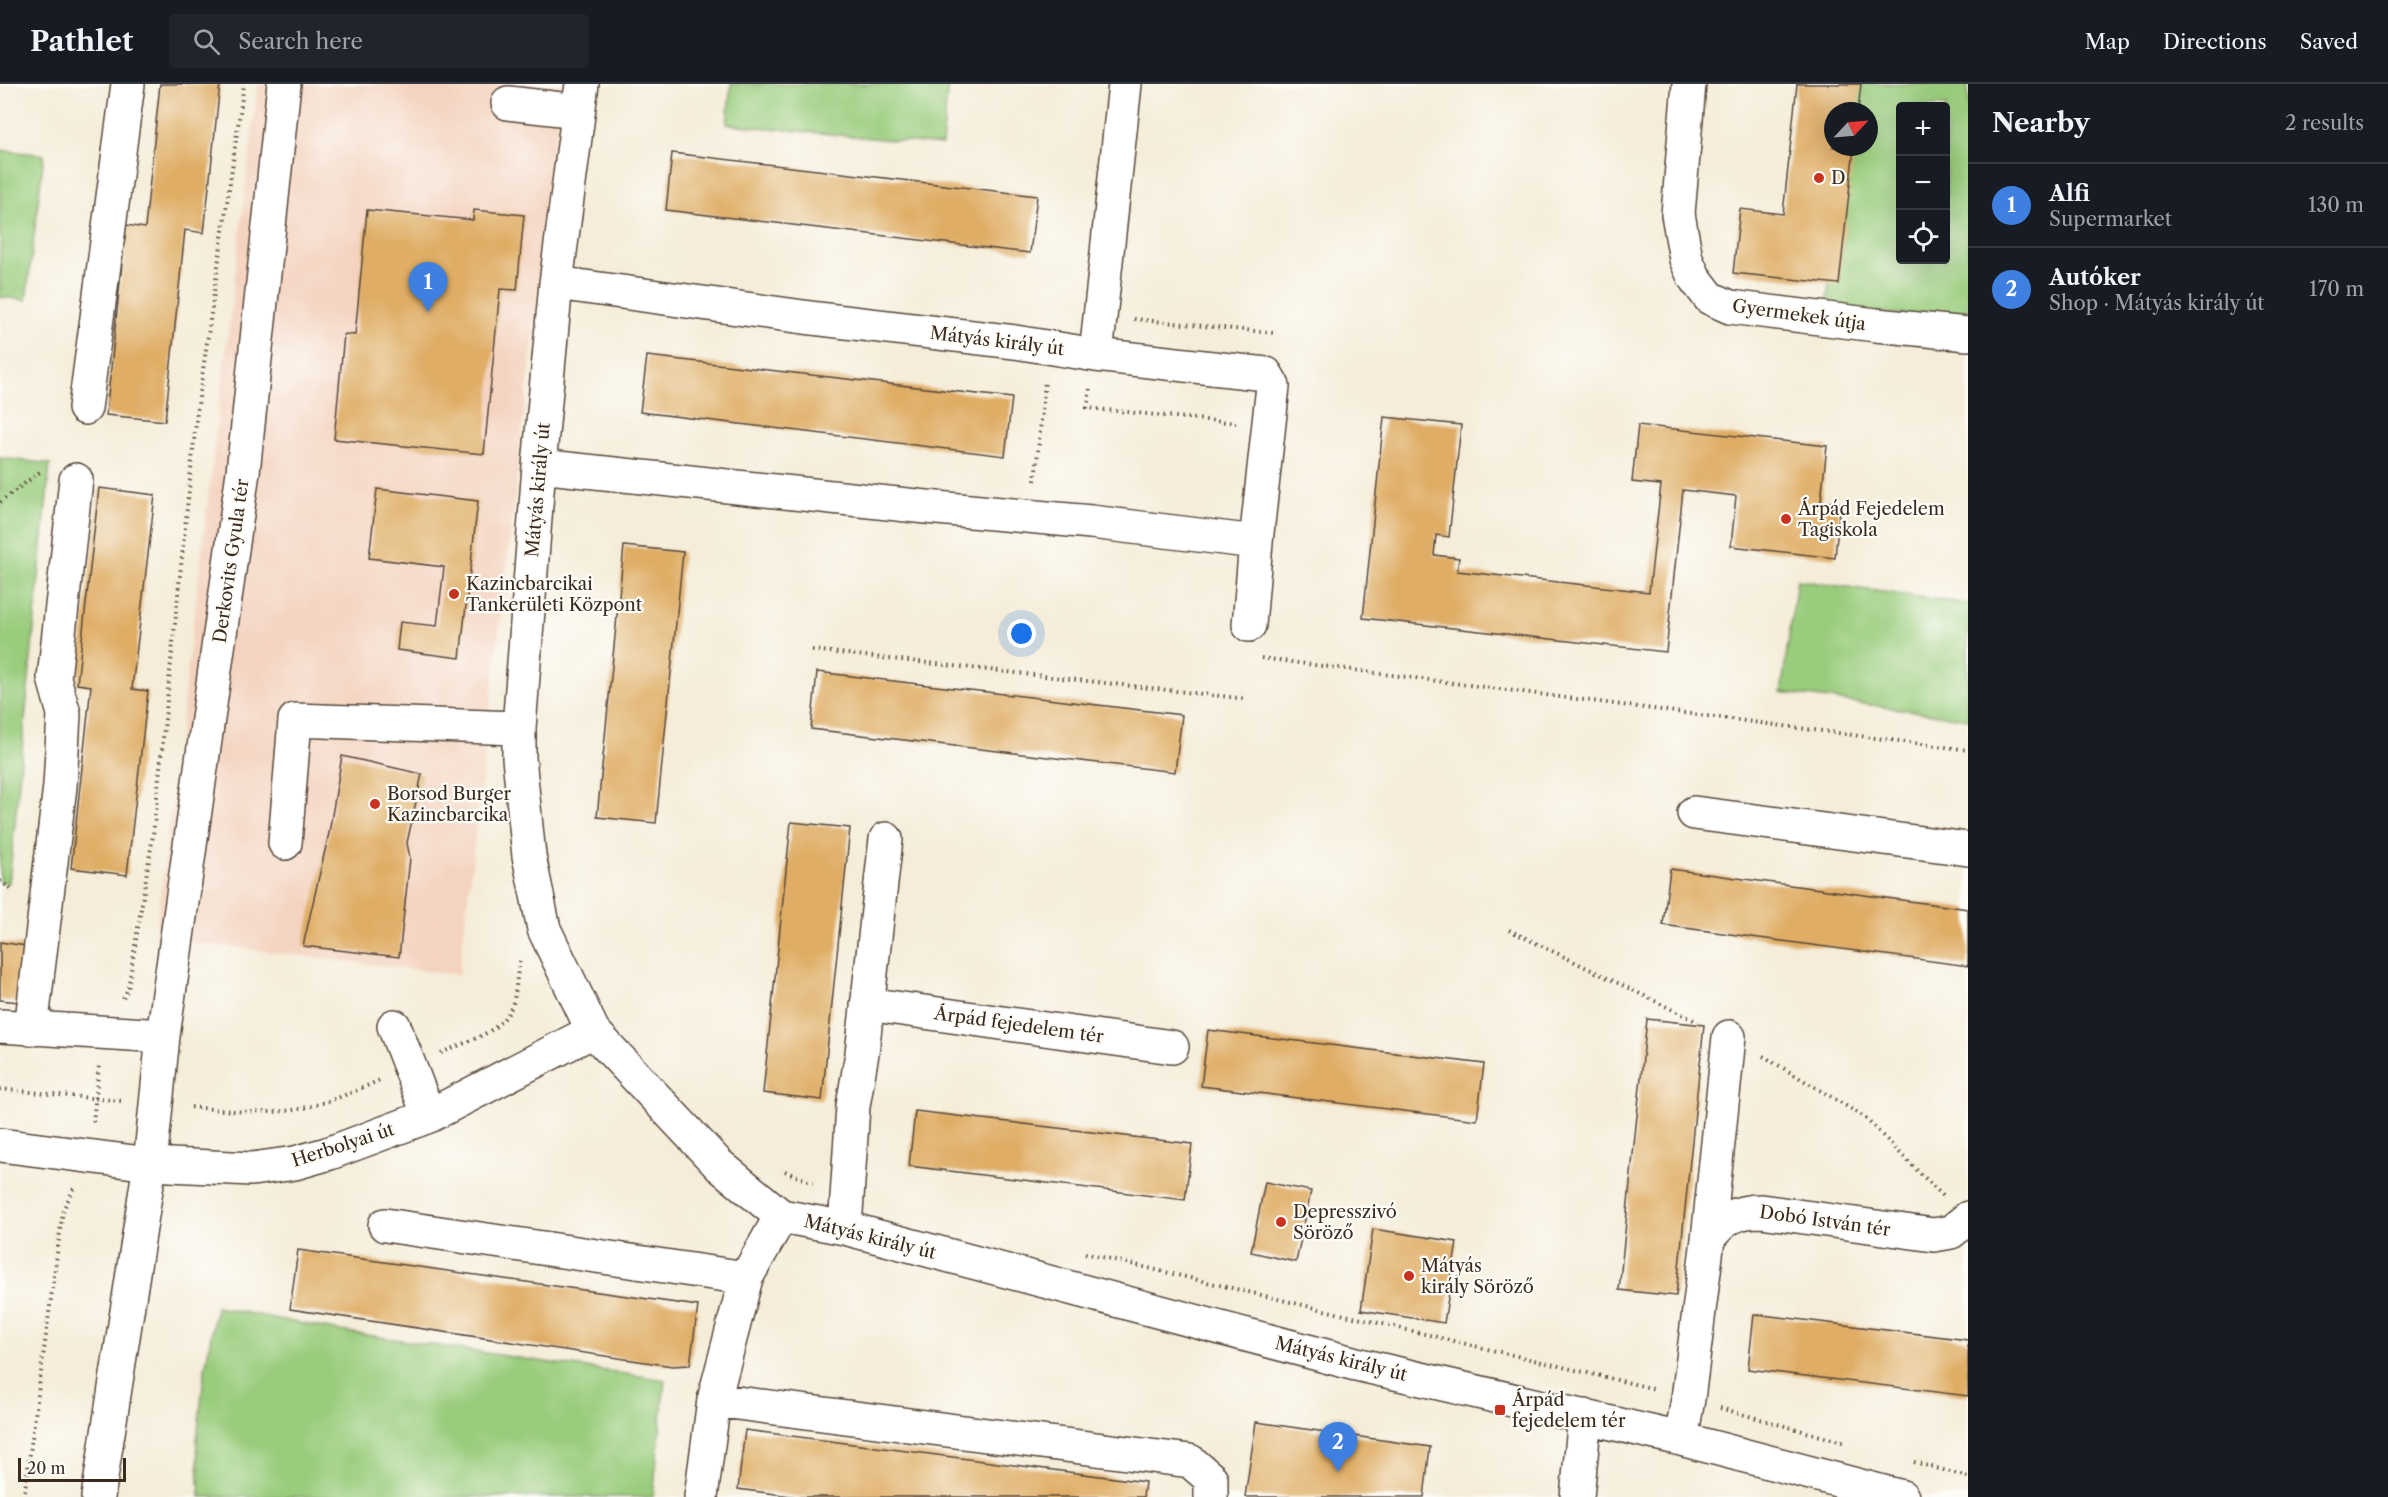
<!DOCTYPE html>
<html lang="en">
<head>
<meta charset="utf-8">
<style>
  body { margin:0; font-family:"Libre Caslon Text",serif; background:#20242c; color:#f1f3f6 }
  .controls { position:absolute; right:18px; top:18px; display:grid; overflow:hidden; border-radius:6px; box-shadow:0 6px 24px #0002 }
  .controls button { width:54px; height:54px; display:grid; place-items:center; padding:0; border:0; border-bottom:2px solid #363941; background:#171b24; color:#f1f3f6; font:30px sans-serif }
  .compass { position:absolute; left:1824px; top:18px; width:54px; height:54px; border-radius:50%; background:#171b24; box-shadow:0 6px 24px #0002; rotate:64deg }
  .scale { position:absolute; left:18px; bottom:15px; width:108px; box-sizing:border-box; padding-left:6px; border:3px solid #3b2a1e; border-top:0; font-size:16px; line-height:21px; white-space:nowrap; color:#3b2a1e; -webkit-text-stroke:4px #fdfcf7; paint-order:stroke }
  .you { position:absolute; left:1022px; top:550px; width:21px; height:21px; margin:-15px; border:4px solid #fff; border-radius:50%; background:#1a73e8; box-shadow:0 0 0 9px #1a73e833 }
  .badge { display:grid; place-items:center; width:39px; height:39px; border-radius:50%; background:#c8321e; color:#fff; font-size:20px; font-weight:700 }
  .pin { position:absolute; translate:-50% -50px; filter:drop-shadow(0 2px 3px #0008) }
  .pin::after { content:''; position:absolute; top:32px; width:21px; height:18px; background:inherit; clip-path:polygon(0 0,100% 0,50% 100%) }
  .list { margin:0; padding:0; list-style:none }
  h2 { display:flex; justify-content:space-between; align-items:center; height:78px; margin:0; padding:0 24px; font-size:26px }
  h2 small { font-size:20px; font-weight:400; color:#9ea1a6 }
  .list li { display:grid; grid-template-columns:39px 1fr auto; gap:18px; align-items:center; box-sizing:border-box; height:84px; padding:0 24px; border-top:2px solid #363941 }
  .list b { display:block; font-size:22px; white-space:nowrap }
  .list p { margin:0; font-size:20px; white-space:nowrap; color:#9ea1a6 }
  .list em { font-size:20px; font-style:normal; color:#9ea1a6 }
  .icon { flex:none; width:33px; height:33px; fill:none; stroke:currentColor; stroke-width:2; stroke-linecap:round; stroke-linejoin:round }
  .map { position:relative; flex:none; width:1968px; height:1413px; overflow:hidden }
  header { display:flex; align-items:center; gap:36px; box-sizing:border-box; height:84px; padding:0 30px; background:#171b24; border-bottom:2px solid #363941 }
  header strong { font-size:28px }
  nav { display:flex; gap:33px; margin-inline-start:auto; font-size:21px }
  .search { width:420px; height:54px; background:#20242c; display:flex; align-items:center; gap:15px; box-sizing:border-box; padding:0 21px; border-radius:6px; color:#9ea1a6; font-size:22px }
  main { display:flex }
  aside { flex:1; background:#171b24 }
  .map>svg:first-child { display:block }
  .built { fill:#f4d3c0 }
  .green { fill:#99cc7c; stroke:#6a7b4d; stroke-width:1.5; fill-rule:evenodd }
  .building { fill:#dfad65 }
  .lines { fill:none; stroke-linecap:round; stroke-linejoin:round }
  .minor-casing { stroke:#57473a; stroke-width:36 }
  .path { stroke:#57473a; stroke-width:4; stroke-dasharray:1.5 4.5; stroke-linecap:butt }
  .minor { stroke:#fff; stroke-width:33 }
  .poi-dot { fill:#c8321e; stroke:#fdfcf7; stroke-width:2 }
  .labels { text-anchor:middle; dominant-baseline:central; stroke-width:4.5; stroke-linejoin:round; paint-order:stroke }
  .poi-label { font-size:18px; fill:#3b2a1e; stroke:#fdfcf7; text-anchor:start }
  .street-label { font-size:18px; fill:#3b2a1e; stroke:#fdfcf7 }
</style>
</head>
<body>
<header>
<strong>Pathlet</strong>
<div class="search"><svg class="icon" aria-label="search" viewBox="0 0 24 24"><circle cx="10" cy="10" r="6"/><path d="M15 15l6 6"/></svg>Search here</div>
<nav><a>Map</a><a>Directions</a><a>Saved</a></nav>
</header>
<main>
<div class="map">
<svg width="1968" height="1413" viewBox="0 0 1968 1413">
  <rect width="100%" height="100%" fill="#fdfcf7"/>
  <filter id="ink" filterUnits="userSpaceOnUse"><feTurbulence type="fractalNoise" baseFrequency=".0167" numOctaves="2"/><feDisplacementMap in="SourceGraphic" scale="12" xChannelSelector="R" yChannelSelector="G"/><feConvolveMatrix kernelMatrix="1 2 1 2 8 2 1 2 1" color-interpolation-filters="sRGB"/></filter>
  <filter id="wash" filterUnits="userSpaceOnUse"><feTurbulence type="fractalNoise" baseFrequency=".008" numOctaves="4" result="noise"/><feDisplacementMap in="SourceGraphic" scale="24" xChannelSelector="R" yChannelSelector="G"/><feGaussianBlur stdDeviation="1.35" result="paint"/><feColorMatrix in="noise" values="0 0 0 0 0 0 0 0 0 0 0 0 0 0 0 0 0 1.4 0 .05"/><feComposite in="paint" operator="in"/></filter>
  <g filter="url(#wash)">
    <rect width="100%" height="100%" fill="#f5edd9"/>
    <path class="built" d="M258 0H563L459 891 155 854Z"/>
    <path class="green" d="M731 0H948L942 61 727 40Z
      M1849 0H1968V234L1826 226 1843 63H1869V27H1846ZM1900 22H1946V176H1900Z
      M0 66 44 71 26 216 0 213Z
      M0 374 50 380 9 799 0 798Z
      M1797 496 1968 520V635L1781 608Z
      M216 1223 340 1247 665 1296 653 1413H200L197 1356 204 1291Z"/>
    <g id="blocks">
      <path class="building" d="M160 0H220L204 149 185 146 165 337 106 331 126 141 145 144Z
        M1797 0H1861L1858 27H1833V63H1854L1839 200 1733 189 1740 125 1783 130Z
        M672 69 1037 112 1030 169 666 126Z
        M367 126 473 136 474 126 524 131 517 206 500 205 484 370 334 355 344 250 355 251Z
        M647 272 1012 314 1005 372 640 328Z
        M1384 333 1461 341 1449 453 1436 451 1434 471 1459 474 1457 487 1649 508 1661 401 1632 398 1638 341 1827 362 1821 417 1840 419 1835 474 1731 462 1736 412 1683 406 1666 568 1363 534Z
        M99 404 155 411 132 605 148 607 127 791 71 784 91 602 77 600Z
        M377 405 478 417 460 574 397 566 400 538 437 542 444 483 369 474Z
        M624 462 683 468 656 739 597 733Z
        M817 588 1182 631 1175 688 811 645Z
        M342 672 422 690 407 759 410 774 399 873 303 862 329 749Z
        M791 738 850 744 822 1016 763 1009Z
        M1670 785 1968 825V882L1663 841Z
        M0 858 26 862 19 918 0 916Z
        M1647 935 1704 941 1676 1212 1619 1206Z
        M1208 946 1484 980 1477 1036 1201 1002Z
        M915 1027 1192 1060 1185 1116 909 1082Z
        M1265 1098 1311 1107 1296 1178 1251 1168Z
        M1373 1145 1457 1158 1444 1239 1361 1226Z
        M298 1166 698 1222 690 1281 672 1282 290 1225Z
        M1754 1230 1968 1256V1312L1748 1285Z
        M1256 1338 1430 1363 1424 1413H1245Z
        M745 1346 1145 1398 1143 1413H798L738 1405Z"/>
    </g>
  </g>
  <g filter="url(#ink)">
    <use href="#blocks" fill-opacity="0" stroke="#57473a" stroke-width="1.5"/>
    <g class="lines">
      <g class="minor-casing">
        <path id="minor" d="M582 0 556 199 539 382 519 644V674L529 772 544 845 593 947 719 1081 781 1132 845 1144 1356 1280 1681 1355 1902 1413
          M1689 0 1678 130 1686 175 1694 193 1710 214 1730 223 1876 241 1968 250
          M508 19 578 27
          M556 199 811 234 1015 258 1096 271 1125 0
          M85 324 128 0
          M539 382 926 423 1091 438 1256 458 1273 302 1266 290 1096 271
          M1249 541 1256 458
          M1694 729 1968 765
          M285 759 295 636 519 644
          M867 920 1172 963
          M0 942 163 952
          M394 942 429 1032
          M31 945 60 702 64 630 54 594 76 396
          M0 1061 150 1080 252 1085 295 1079 330 1069 429 1032 593 947
          M385 1141 746 1194
          M845 1144 853 1022 862 969 886 755
          M1708 1155 1729 953
          M714 1316 1190 1377 1211 1395V1413
          M1681 1355 1688 1315 1708 1155C1723 1135 1735 1127 1761 1127L1934 1151 1951 1148 1968 1134
          M98 1413 150 1080 163 952 243 388 284 0
          M701 1413 714 1316 746 1194 781 1132
          M1577 1413 1585 1332"/>
      </g>
      <path class="path" d="M1134 235 1274 249
        M1090 305 1087 324 1236 339
        M1035 397 1045 297
        M0 418 41 387
        M812 566 1247 615
        M1261 574 1968 666
        M0 797 12 806
        M1509 846 1698 938
        M123 914 128 905 153 751 197 328 244 0
        M441 969C467 957 503 949 513 919 517 905 516 891 520 877
        M1763 972 1863 1032 1943 1112
        M0 1005 121 1017
        M191 1023C225 1026 259 1031 292 1026 322 1022 353 1008 380 996
        M93 1038 99 982
        M785 1087 813 1099
        M1085 1169 1655 1305
        M1720 1324 1846 1359
        M1914 1378 1968 1393
        M24 1413 63 1126 74 1104"/>
      <use href="#minor" class="minor"/>
    </g>
  </g>
  <g class="poi-dot">
    <circle cx="1819" cy="94" r="6"/>
    <circle cx="1786" cy="435" r="6"/>
    <circle cx="454" cy="510" r="6"/>
    <circle cx="375" cy="720" r="6"/>
    <circle cx="1281" cy="1138" r="6"/>
    <circle cx="1409" cy="1192" r="6"/>
    <rect x="1494" y="1320" width="12" height="12" rx="3"/>
  </g>
  <g class="labels">
    <g class="poi-label">
      <text x="1831" y="94">D</text>
      <text x="1798" y="425">Árpád Fejedelem<tspan x="1798" dy="21">Tagiskola</tspan></text>
      <text x="466" y="500">Kazincbarcikai<tspan x="466" dy="21">Tankerületi Központ</tspan></text>
      <text x="387" y="710">Borsod Burger<tspan x="387" dy="21">Kazincbarcika</tspan></text>
      <text x="1293" y="1128">Depresszivó<tspan x="1293" dy="21">Söröző</tspan></text>
      <text x="1421" y="1182">Mátyás<tspan x="1421" dy="21">király Söröző</tspan></text>
      <text x="1512" y="1316">Árpád<tspan x="1512" dy="21">fejedelem tér</tspan></text>
    </g>
    <g class="street-label">
      <text transform="translate(1799 231) rotate(8)">Gyermekek útja</text>
      <text transform="translate(997 257) rotate(7)">Mátyás király út</text>
      <text transform="translate(538 406) rotate(-85)">Mátyás király út</text>
      <text transform="translate(231 477) rotate(-82)">Derkovits Gyula tér</text>
      <text transform="translate(1019 941) rotate(8)">Árpád fejedelem tér</text>
      <text transform="translate(343 1061) rotate(-18)">Herbolyai út</text>
      <text transform="translate(1825 1137) rotate(8)">Dobó István tér</text>
      <text transform="translate(870 1153) rotate(14)">Mátyás király út</text>
      <text transform="translate(1341 1275) rotate(14)">Mátyás király út</text>
    </g>
  </g>
</svg>
<div class="controls">
<button>+</button>
<button>−</button>
<button><svg class="icon" aria-label="locate" viewBox="0 0 24 24"><circle cx="12" cy="12" r="6"/><path d="M12 2v4M12 18v4M2 12h4M18 12h4"/></svg></button>
</div>
<svg class="compass" viewBox="-18 -18 36 36"><path d="M0-13l5 13h-10z" fill="#e53935"/><path d="M0 13l5-13h-10z" fill="#9ea1a6"/></svg>
<div class="scale">20 m</div>
<div class="you"></div>
<div class="pin badge" style="left:428px;top:228px;background:#3f7fe0">1</div>
<div class="pin badge" style="left:1338px;top:1388px;background:#3f7fe0">2</div>
</div>
<aside>
<h2>Nearby<small>2 results</small></h2>
<ul class="list">
<li><span class="badge" style="background:#3f7fe0">1</span><div><b>Alfi</b><p>Supermarket</p></div><em>130 m</em></li>
<li><span class="badge" style="background:#3f7fe0">2</span><div><b>Autóker</b><p>Shop · Mátyás király út</p></div><em>170 m</em></li>
</ul>
</aside>
</main>
</body>
</html>
